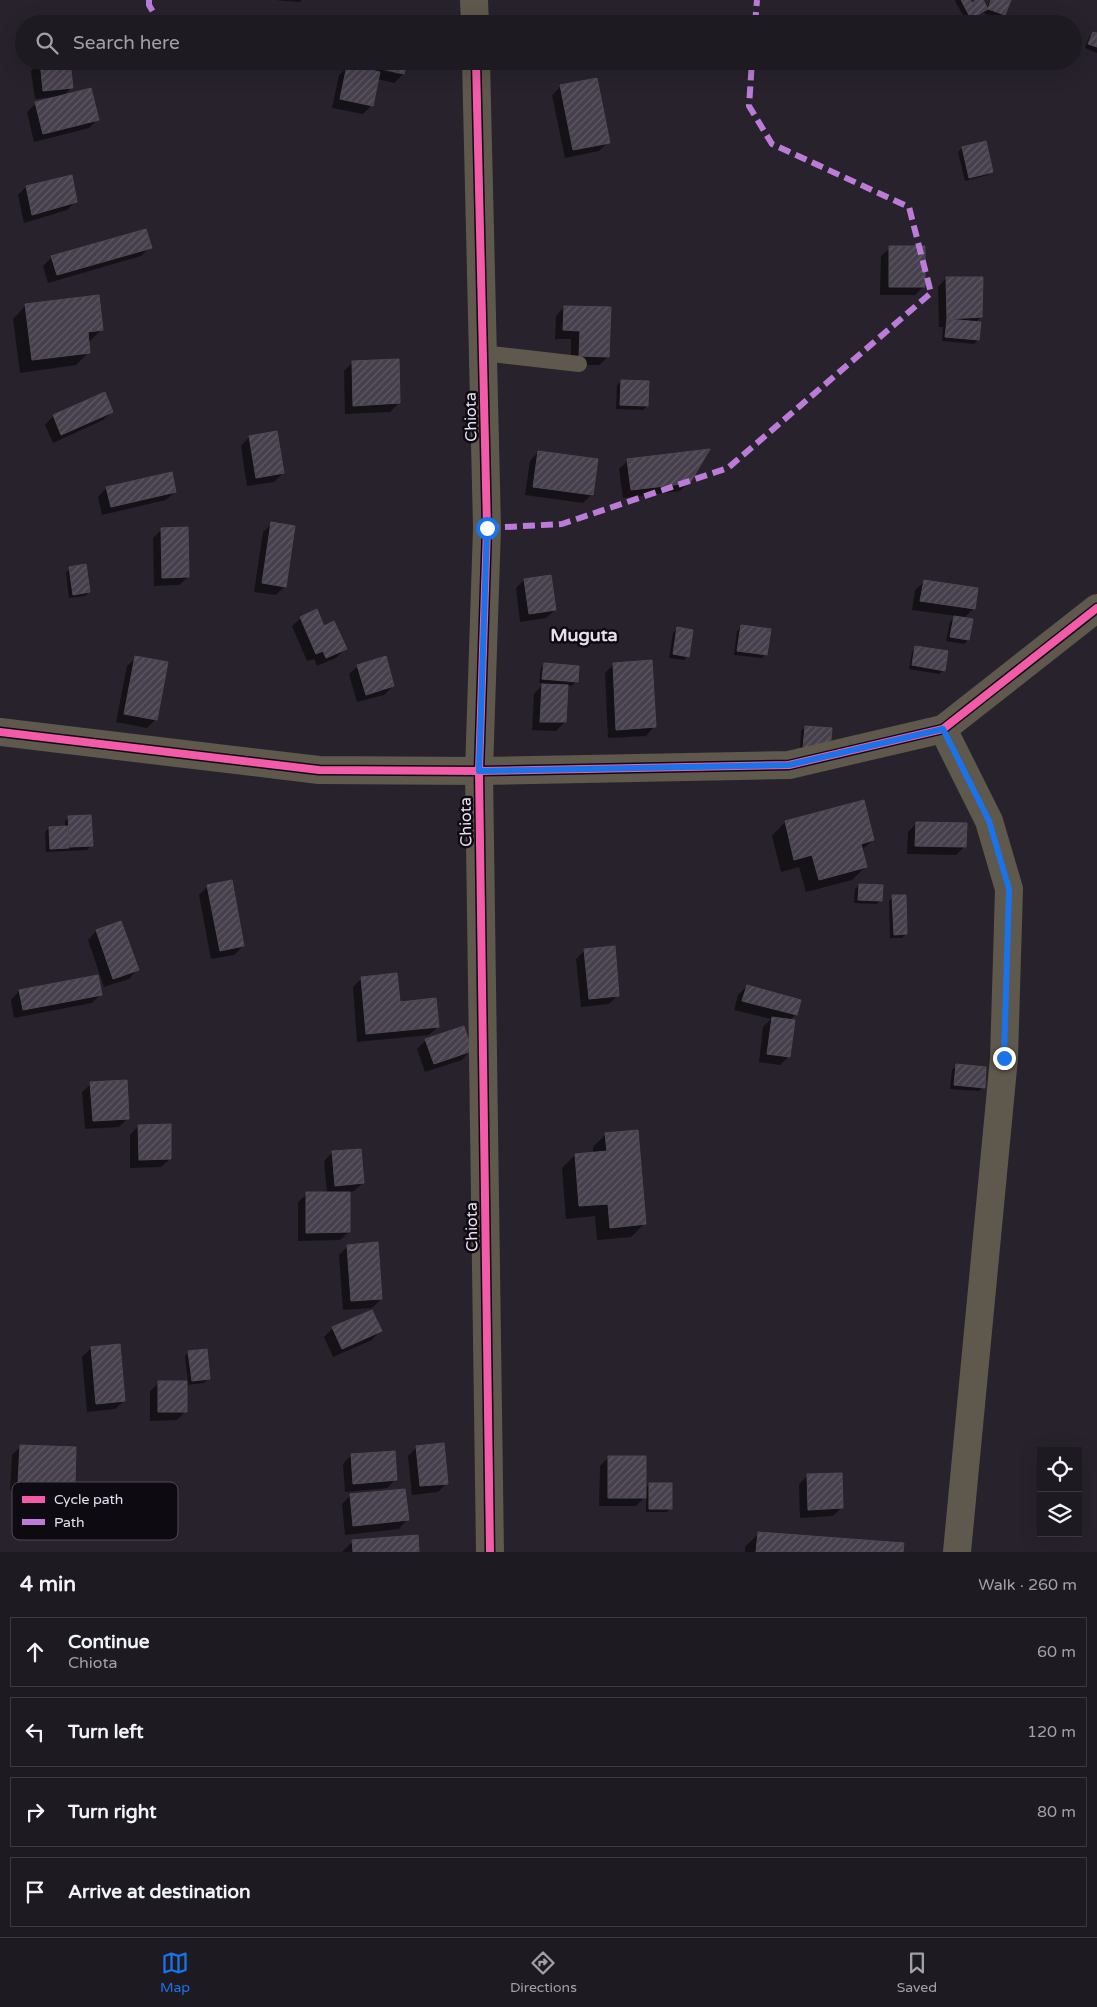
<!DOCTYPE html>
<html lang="en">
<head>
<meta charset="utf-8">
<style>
  body { margin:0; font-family:"Varela Round",sans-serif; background:#2a272e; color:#f1f3f6 }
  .controls { position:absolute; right:15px; bottom:15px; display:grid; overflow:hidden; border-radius:0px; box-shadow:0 5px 20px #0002 }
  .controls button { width:45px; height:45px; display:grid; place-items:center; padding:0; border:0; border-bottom:1px solid #3b383f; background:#1d1a21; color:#f1f3f6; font:25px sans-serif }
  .stop { position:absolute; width:15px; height:15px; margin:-11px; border:4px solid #1a73e8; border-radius:50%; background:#fff }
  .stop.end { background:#1a73e8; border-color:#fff; box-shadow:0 1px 5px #0008 }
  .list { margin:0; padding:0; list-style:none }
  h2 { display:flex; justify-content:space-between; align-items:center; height:65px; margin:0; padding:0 20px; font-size:21px }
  h2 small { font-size:16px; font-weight:400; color:#a0a1a5 }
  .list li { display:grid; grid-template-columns:32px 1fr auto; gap:15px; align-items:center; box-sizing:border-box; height:70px; margin:0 10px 10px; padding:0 10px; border:1px solid #3b383f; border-radius:0px }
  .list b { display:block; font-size:19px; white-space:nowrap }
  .list p { margin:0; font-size:16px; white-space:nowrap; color:#a0a1a5 }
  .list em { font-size:16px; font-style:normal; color:#a0a1a5 }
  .icon { flex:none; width:28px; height:28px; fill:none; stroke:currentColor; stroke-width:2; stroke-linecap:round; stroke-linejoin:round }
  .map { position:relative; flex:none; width:1097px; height:1552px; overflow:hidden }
  .search { position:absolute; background:#1d1a21; box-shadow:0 5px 20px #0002; left:15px; right:15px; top:15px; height:55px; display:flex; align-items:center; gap:12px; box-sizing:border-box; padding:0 18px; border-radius:28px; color:#a0a1a5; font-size:19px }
  .sheet { height:385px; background:#1d1a21 }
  nav { display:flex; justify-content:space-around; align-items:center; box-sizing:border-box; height:70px; border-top:1px solid #3b383f; background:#1d1a21; font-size:14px; color:#a0a1a5 }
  nav a { display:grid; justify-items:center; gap:2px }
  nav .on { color:#1a73e8 }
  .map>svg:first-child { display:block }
  .shadow { fill:#0007 }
  .building { fill:url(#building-hatch); stroke:#4e4a52 }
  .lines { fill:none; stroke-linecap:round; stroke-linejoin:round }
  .service { stroke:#5e584d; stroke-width:16 }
  .minor { stroke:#5e584d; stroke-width:28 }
  .tertiary { stroke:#5e584d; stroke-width:28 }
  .quiet { stroke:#bd7bd9; stroke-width:6; stroke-dasharray:12 6; stroke-linecap:butt }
  .cycleway-casing { stroke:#0e0a12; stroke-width:11 }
  .cycleway { stroke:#f35aa7; stroke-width:8 }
  .route { stroke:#1a73e8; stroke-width:6 }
  .labels { text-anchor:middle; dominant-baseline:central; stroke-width:5; stroke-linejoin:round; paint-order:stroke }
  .street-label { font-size:16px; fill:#e6e0ed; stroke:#0e0a12 }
  .neighbourhood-label { font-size:18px; font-weight:bold; fill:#e6e0ed; stroke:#0e0a12 }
  .key { fill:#0e0a12; stroke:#4f4a54; stroke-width:1 }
  .key-label { font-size:14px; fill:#e6e0ed }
</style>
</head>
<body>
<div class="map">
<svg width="1097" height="1552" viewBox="0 0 1097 1552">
  <defs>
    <pattern id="building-hatch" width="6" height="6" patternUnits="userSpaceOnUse" patternTransform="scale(1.25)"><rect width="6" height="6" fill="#463f4c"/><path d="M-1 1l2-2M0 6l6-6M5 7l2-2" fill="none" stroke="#615a66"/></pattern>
  </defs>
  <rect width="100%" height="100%" fill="#27222c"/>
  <path class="shadow" d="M274 0H302L300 2Z
    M956 0H969L971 4 978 0H987H981L986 9 990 0H1010L1004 14 1000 19 983 13 967 22 955 1Z
    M1093 33 1097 35V53L1085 48 1089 37Z
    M337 61H343L398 74 406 61 403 74 394 83 377 79 372 105 363 114 332 108 339 75 344 71 335 68Z
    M40 62 72 87 63 96 98 119 89 128 34 142 27 112 36 103 54 99 53 97 35 99 31 71Z
    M561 86 608 142 599 151 565 158 552 95Z
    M962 148 992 171 988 175 965 181 958 152Z
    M26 187 76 201 67 210 24 223 18 195Z
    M150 247 141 256 48 283 43 266 52 257Z
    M890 248 924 286 915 295H880L881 256Z
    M946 278 981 317 975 323 978 340 974 344 942 341 943 327H939L938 287Z
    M26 305 102 329 88 343 89 352 76 365 20 373 13 319Z
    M564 307 608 357 599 365H571V339H555L556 316Z
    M353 362 399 403 390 412 345 414 344 371Z
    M621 381 647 406 643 410 616 409 617 385Z
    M112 412 103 420 53 443 45 425 53 416Z
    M249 437 283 473 274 482 247 486 241 446Z
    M538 452 592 494 583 503 525 495 530 461Z
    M628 461 689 482 680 491 623 498 619 469Z
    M106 488 175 492 166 500 102 515 98 497Z
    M272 524 285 586 276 595 254 592 263 532Z
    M162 529 188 577 179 585 154 586 153 538Z
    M70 568 89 592 85 596 69 598 66 573Z
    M524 580 555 610 546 618 520 622 516 588Z
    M924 582 974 608 965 617 912 610 915 590Z
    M301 618 345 649 336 658 317 666 314 659 307 661 292 626Z
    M954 618 968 640 964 644 946 641 950 622Z
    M741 627 766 654 762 658 734 655 737 631Z
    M677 629 688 656 684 660 669 658 673 633Z
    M916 648 944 670 939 674 909 669 912 652Z
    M136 658 156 719 147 728 116 722 127 666Z
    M545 664 576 681 572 686 567 685 565 722 556 731 532 730 534 694 544 683H539L541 668Z
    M614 664 654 727 646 736 608 738 605 673Z
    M358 666 393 686 384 695 357 702 349 674Z
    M805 727 830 729 800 752 801 731Z
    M863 802 873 840 861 851 866 866 852 880 806 892 799 867 781 872 772 836 785 822Z
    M69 817 91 846 87 850 46 852 45 832 49 828 65 827V821Z
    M917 823 965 846 956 855 907 854 908 832Z
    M860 885 881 900 877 904 854 903 855 889Z
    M208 886 243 946 234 955 211 959 199 895Z
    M893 897 906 934 902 938H890L889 901Z
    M96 931 137 970 129 979 104 987 88 940Z
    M585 950 618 995 609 1004 581 1007 576 959Z
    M362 978 399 1003 438 1027 429 1035 357 1042 353 987Z
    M747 986 799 1000 795 1015 790 1020 789 1056 780 1065 759 1062 763 1027 771 1019 734 1010 738 995Z
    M19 991 101 994 92 1003 14 1018 11 1000Z
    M426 1040 470 1051 462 1060 425 1072 417 1049Z
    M956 1066 983 1087 979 1091 950 1089 952 1070Z
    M91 1084 128 1118 119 1127 85 1129 82 1092Z
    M138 1126 170 1159 161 1167 130 1168V1135Z
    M606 1134 644 1224 631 1237 597 1240 595 1216 566 1219 562 1168 575 1155 593 1153V1147Z
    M333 1152 363 1183 354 1191 349 1192V1232L340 1240 298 1241V1202L307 1194 327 1193 324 1161Z
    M348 1246 381 1299 372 1308 343 1310 339 1255Z
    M333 1328 380 1331 372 1340 333 1357 324 1337Z
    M91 1348 124 1401 115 1409 87 1412 82 1357Z
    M189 1352 208 1379 204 1383 186 1385V1411L177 1420 150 1421V1391L159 1383 188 1382 185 1356Z
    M20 1447 74 1484 65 1493 10 1491 12 1455Z
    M417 1447 447 1483 438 1492 412 1495 408 1456Z
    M351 1455 396 1479 387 1488 345 1492 343 1464Z
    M608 1458 644 1489 650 1484 671 1508 667 1512H646V1496L636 1506H599L600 1466Z
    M807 1476 841 1508 833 1516 800 1518 799 1484Z
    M351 1495 407 1520 399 1529 345 1535 342 1504Z
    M758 1534 902 1552H745V1547Z
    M353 1541 418 1552H342Z"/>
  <path class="building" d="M961 0H970L972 3 976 0H983L988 9 971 19Z
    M991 0H1011L1005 15 988 9Z
    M1093 32 1097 33V47L1088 44Z
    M40 61H70L73 88 43 91Z
    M349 61H407L404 74Z
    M347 65 380 72 373 106 340 99Z
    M597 78 610 143 573 150 560 85Z
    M91 88 99 120 43 134 35 102Z
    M986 141 993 172 969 178 962 147Z
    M72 175 77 202 32 215 26 186Z
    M146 229 152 248 57 275 51 256Z
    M889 246H925V287H889Z
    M946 277H983L982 317 947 319Z
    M99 295 103 330 88 332 90 353 32 360 25 304Z
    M564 306 611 307 609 357 579 356 580 331 563 330Z
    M947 319 981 322 979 340 945 337Z
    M399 359 400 403 353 406 352 361Z
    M621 380 649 381 648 406 620 405Z
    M105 392 113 412 61 435 53 415Z
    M277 431 284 473 256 478 249 436Z
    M710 449 690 483 631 490 627 459Z
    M538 451 598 459 593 495 533 487Z
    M172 472 176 492 111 507 106 487Z
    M271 522 295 526 286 587 262 583Z
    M188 527 189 577 162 578 161 528Z
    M86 564 90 592 73 595 69 567Z
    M551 575 556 610 529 614 524 579Z
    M924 580 978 588 975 609 920 601Z
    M317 609 324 626 334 621 347 649 326 658 323 651 316 654 300 617Z
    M954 616 973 619 969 640 950 637Z
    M741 625 771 629 767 655 737 651Z
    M677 627 693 630 689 657 673 654Z
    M915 646 948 651 945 671 912 665Z
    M135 656 168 662 157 720 124 714Z
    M386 656 394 686 366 695 357 665Z
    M652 660 656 727 616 730 613 663Z
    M544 663 579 666 578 682 542 679Z
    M542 684 568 685 566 722H540Z
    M805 726 832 728 830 750 803 748Z
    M864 800 874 840 861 844 867 867 819 880 812 855 794 860 785 821Z
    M91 815 93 846 70 847 68 816Z
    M916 822 967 823 966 847 915 846Z
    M68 826 69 848 50 849 49 827Z
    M232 880 244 946 220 951 207 885Z
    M859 884 883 885 882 901 858 900Z
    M892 895H906L907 934 894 935Z
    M121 921 139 970 113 979 96 930Z
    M615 946 619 996 589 999 584 949Z
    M397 973 400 1002 436 998 439 1027 366 1034 361 977Z
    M98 975 102 995 23 1010 19 990Z
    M747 985 801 1000 797 1015 742 1001Z
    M772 1017 795 1020 790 1057 767 1054Z
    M464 1026 472 1051 434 1064 425 1039Z
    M956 1064 986 1067 985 1088 954 1085Z
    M127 1080 129 1119 93 1121 90 1082Z
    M171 1124V1159L139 1160 138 1125Z
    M638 1130 646 1224 610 1228 608 1204 579 1206 575 1154 607 1151 605 1133Z
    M361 1149 364 1183 335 1186 332 1151Z
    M306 1192H350V1232L306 1233Z
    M378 1242 382 1299 351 1301 347 1245Z
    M372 1310 382 1331 342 1349 332 1327Z
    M120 1344 125 1401 96 1404 91 1347Z
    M207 1349 210 1379 192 1381 188 1351Z
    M158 1381H187V1412H158Z
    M444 1443 448 1484 420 1486 416 1446Z
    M20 1445 76 1447 75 1485 18 1483Z
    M395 1451 397 1480 353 1484 351 1454Z
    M608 1456H646V1498H608Z
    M842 1473 843 1508 808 1510 807 1474Z
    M649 1483H672V1509H649Z
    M405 1489 409 1520 353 1526 350 1494Z
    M758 1532 904 1543 903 1552H756Z
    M418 1535 419 1552H353L352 1540Z"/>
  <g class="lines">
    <path class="service" d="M483 353 579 364"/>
    <path class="minor" d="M943 729 989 821 1009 889 1004 1058 957 1552
      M0 732 319 770 479 771 789 765 943 729 1097 608"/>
    <path class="tertiary" d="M474 0 475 24
      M476 61 487 528 479 771 490 1552"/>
    <path class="quiet" d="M149 0V5L160 24
      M755 24 757 0
      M487 528 562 524 728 468 931 293 909 207 772 144 749 106 752 61"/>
    <g class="cycleway-casing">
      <path id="cycleway" d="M476 61 487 528 479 771 490 1552
        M0 732 319 770 479 771 789 765 943 729 1097 608"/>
    </g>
    <use href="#cycleway" class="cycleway"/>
  </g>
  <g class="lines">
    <path class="route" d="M487 528 479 771 789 765 943 729 989 821 1009 889 1004 1058"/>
  </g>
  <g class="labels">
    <g class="street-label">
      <text transform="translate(471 417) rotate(-91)">Chiota</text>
      <text transform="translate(466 822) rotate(-91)">Chiota</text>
      <text transform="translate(472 1227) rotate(-91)">Chiota</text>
    </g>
    <g class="neighbourhood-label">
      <text x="584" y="635">Muguta</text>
    </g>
  </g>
  <rect x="12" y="1482" width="166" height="58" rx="8" class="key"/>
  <rect x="22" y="1496" width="23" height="7" fill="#f35aa7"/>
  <rect x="22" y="1519" width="23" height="6" fill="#bd7bd9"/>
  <g class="key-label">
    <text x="54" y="1504">Cycle path</text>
    <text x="54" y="1527">Path</text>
  </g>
</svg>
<div class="controls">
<button><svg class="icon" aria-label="locate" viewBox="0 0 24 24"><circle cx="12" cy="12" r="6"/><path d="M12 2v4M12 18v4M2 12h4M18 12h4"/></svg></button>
<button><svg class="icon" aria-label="layers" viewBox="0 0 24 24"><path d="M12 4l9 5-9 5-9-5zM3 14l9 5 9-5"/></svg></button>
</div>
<div class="stop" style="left:487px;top:528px"></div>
<div class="stop end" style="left:1004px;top:1058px"></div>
<div class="search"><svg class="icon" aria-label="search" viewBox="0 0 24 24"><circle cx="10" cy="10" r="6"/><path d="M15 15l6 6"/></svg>Search here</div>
</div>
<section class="sheet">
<h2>4 min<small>Walk · 260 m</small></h2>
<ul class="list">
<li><svg class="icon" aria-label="ahead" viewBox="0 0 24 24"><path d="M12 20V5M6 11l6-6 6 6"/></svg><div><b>Continue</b><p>Chiota</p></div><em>60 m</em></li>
<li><svg class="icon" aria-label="left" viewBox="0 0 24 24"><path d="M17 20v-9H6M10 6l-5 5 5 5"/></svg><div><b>Turn left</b></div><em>120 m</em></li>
<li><svg class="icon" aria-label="right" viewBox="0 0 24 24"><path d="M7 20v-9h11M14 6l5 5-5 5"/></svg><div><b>Turn right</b></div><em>80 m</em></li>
<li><svg class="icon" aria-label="arrive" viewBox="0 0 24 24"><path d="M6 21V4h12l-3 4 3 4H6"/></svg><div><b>Arrive at destination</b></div></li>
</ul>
</section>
<nav>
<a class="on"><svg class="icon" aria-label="map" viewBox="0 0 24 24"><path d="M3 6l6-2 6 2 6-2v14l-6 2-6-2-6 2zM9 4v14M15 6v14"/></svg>Map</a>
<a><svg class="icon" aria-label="directions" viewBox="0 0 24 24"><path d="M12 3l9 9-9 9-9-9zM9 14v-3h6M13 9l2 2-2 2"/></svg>Directions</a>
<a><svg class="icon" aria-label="saved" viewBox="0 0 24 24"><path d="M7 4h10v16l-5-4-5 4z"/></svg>Saved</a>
</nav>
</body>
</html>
